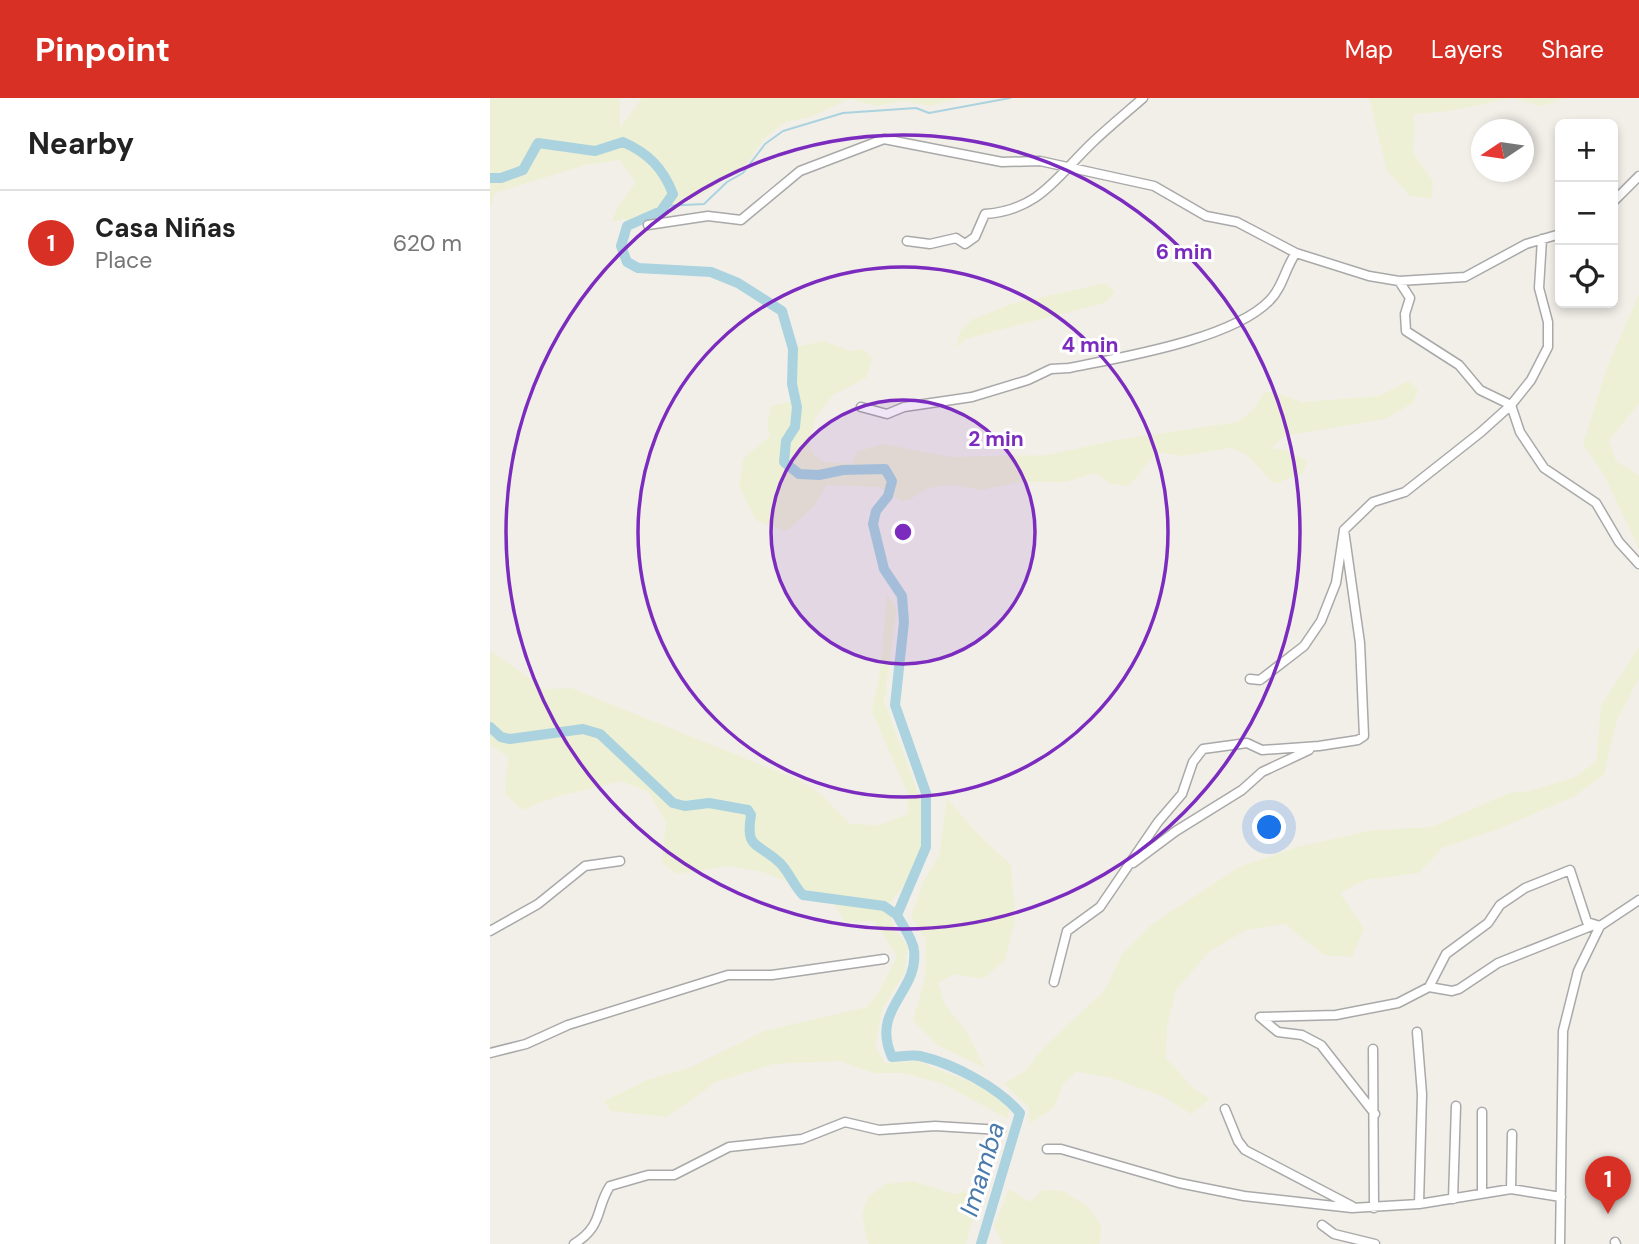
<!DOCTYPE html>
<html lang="en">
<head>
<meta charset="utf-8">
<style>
  body { margin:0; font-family:"DM Sans",sans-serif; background:#f6f6f6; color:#222 }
  .controls { position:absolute; right:21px; top:21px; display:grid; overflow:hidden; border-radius:10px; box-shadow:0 4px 10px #0003 }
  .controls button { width:63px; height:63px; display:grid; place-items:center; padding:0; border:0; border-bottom:2px solid #e0e0e0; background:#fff; color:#222; font:35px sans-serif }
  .compass { position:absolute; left:981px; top:21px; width:63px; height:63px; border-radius:50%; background:#fff; box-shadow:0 4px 10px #0003; rotate:257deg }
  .you { position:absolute; left:780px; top:730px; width:24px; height:24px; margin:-18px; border:5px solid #fff; border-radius:50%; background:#1a73e8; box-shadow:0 0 0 10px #1a73e833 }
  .badge { display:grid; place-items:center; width:46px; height:46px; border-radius:50%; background:#d93025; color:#fff; font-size:23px; font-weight:700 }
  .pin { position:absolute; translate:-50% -58px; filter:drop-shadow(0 2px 4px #0008) }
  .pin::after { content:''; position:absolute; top:37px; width:24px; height:21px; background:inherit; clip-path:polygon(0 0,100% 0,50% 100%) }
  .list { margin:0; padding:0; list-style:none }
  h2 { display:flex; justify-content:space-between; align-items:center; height:91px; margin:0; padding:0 28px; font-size:30px }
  h2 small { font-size:23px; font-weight:400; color:#767676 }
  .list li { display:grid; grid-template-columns:46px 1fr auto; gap:21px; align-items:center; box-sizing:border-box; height:105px; padding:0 28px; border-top:2px solid #e0e0e0 }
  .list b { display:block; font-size:26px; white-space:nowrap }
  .list p { margin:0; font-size:23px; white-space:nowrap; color:#767676 }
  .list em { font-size:23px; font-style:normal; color:#767676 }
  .icon { flex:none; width:38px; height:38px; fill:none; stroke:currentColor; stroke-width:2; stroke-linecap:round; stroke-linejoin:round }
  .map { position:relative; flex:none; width:1149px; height:1146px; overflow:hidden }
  header { display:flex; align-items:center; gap:42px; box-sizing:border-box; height:98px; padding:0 35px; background:#d93025; color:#fff }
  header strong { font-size:33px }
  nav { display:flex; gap:38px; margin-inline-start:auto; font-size:24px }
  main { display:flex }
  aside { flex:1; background:#fff }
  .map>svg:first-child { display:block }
  .farmland { fill:#eef0d5 }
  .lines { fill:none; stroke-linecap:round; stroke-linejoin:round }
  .stream { stroke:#aad3df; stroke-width:2 }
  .river { stroke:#aad3df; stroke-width:10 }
  .minor-casing { stroke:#a9a9a9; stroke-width:11 }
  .minor { stroke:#fff; stroke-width:8 }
  .ring { fill:none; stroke:#7b2cbf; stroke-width:3.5 }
  .labels { text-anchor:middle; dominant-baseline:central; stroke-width:6; stroke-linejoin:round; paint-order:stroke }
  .water-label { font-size:26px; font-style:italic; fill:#4a7aab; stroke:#fff }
  .centre { fill:#7b2cbf; stroke:#fff; stroke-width:3.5 }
  .ring-label { font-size:21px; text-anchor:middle; font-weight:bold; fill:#7b2cbf; stroke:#fff; stroke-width:6; stroke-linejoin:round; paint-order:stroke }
</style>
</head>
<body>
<header>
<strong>Pinpoint</strong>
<nav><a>Map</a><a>Layers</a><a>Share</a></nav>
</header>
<main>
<aside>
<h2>Nearby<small></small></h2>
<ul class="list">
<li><span class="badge">1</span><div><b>Casa Niñas</b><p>Place</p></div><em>620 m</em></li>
</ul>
</aside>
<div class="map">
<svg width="1149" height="1146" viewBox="0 0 1149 1146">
  <rect width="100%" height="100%" fill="#f2efe9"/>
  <path class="farmland" d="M0 0H130V30L152 0H470L440 8 412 3 387 8 359 1 321 19 295 24 274 41 256 67 213 96 143 125 134 121 122 124 127 110 146 84 129 62 95 67 5 95 0 112Z
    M879 0H1074L1052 8 1022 0 960 13 924 16 923 55 943 83 942 100 920 98 897 73Z
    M616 185 625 195 614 205 506 233 477 241 466 249 470 233 481 222 524 205Z
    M1149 196V306L1119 342 1126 363 1149 377V451L1113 375 1093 346 1116 272Z
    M334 243 360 253 373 251 382 260 376 280 343 297 326 319 319 344 322 355 334 364 362 366 366 354 393 346 461 359 558 357 626 342 748 324 764 311 774 294 787 295 812 304 889 298 918 283 928 291 923 305 895 321 794 338 782 350 795 352 817 362 813 376 784 386 756 356 740 350 693 358 667 354 639 388 621 386 605 375 576 384H529L492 392 460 387 438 390 419 402 411 403 389 389 337 387 324 408 297 433 267 423 249 389 253 361 280 338 277 325 281 308 309 302 305 283V249Z
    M397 497 407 511 394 603 431 703 432 747 423 777 398 807 404 831 418 848 414 876 393 910 385 948 395 965 427 963 491 988 519 1009 518 1021 453 986 413 975H383L349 963 284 966 226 984 177 1019 121 1013 114 1003 157 982 199 970 274 933 377 909 390 892 407 858 384 823 355 824 341 802 273 774 238 768 186 776 172 764 176 724 158 694 132 683 66 699 32 712 15 696 18 659 0 647V552L54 591 81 590 309 682 332 697 360 726 389 727 418 716 417 694 382 614 390 574Z
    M1149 549V580L1127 622 1114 677 1085 698 1006 732 952 750 929 775 875 782 850 795 874 831 862 859 834 857 795 826 756 832 719 854 686 892 677 929 676 960 703 990 720 1001 701 1016 674 999 619 979 586 974 573 986 564 1010 539 1026V1009L514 986 535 973 554 949 614 893 632 856 661 827 749 769 807 749 884 732 941 729 1019 695 1039 693 1083 680 1106 664 1111 608Z
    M457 700 485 733 521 767 525 820 515 862 493 881 465 876 448 885 455 907 477 934 495 970 447 947 423 922 435 880 436 841 421 819 433 784 449 757Z
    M422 1083 464 1096 493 1089 476 1146H378L372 1116 378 1099 396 1086Z
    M519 1091 540 1104 553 1092 573 1093 597 1108 611 1127 610 1146H513L504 1128Z"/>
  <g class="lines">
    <path class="stream" d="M174 108 214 106 237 84 253 75 275 46 293 33 353 15 426 10 439 15 520 0"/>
    <path class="river" d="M0 80H11L33 72 48 45 105 53 133 44C158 55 173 70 183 96L171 113 137 128 131 148 137 164 148 170 221 174 248 185 292 213 303 251 302 286 307 309 305 329 296 343 294 364 309 376 329 377 353 372 395 371 402 383 398 398 386 413 383 426 394 471 412 498 414 524 405 607 436 695V749L407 817C412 827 423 841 424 852 429 895 380 910 402 959 410 959 421 956 430 958 464 966 508 989 530 1015L491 1146
      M0 629 11 639 20 641 93 631 110 636 183 705 195 708 219 705 258 712 261 717C255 752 268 744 290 765 299 774 304 788 313 797L394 808 407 817"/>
    <g class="minor-casing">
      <path id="minor" d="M1123 104 1149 78
        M158 127 218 118 251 122 310 73 394 41 512 64 550 63 664 88 716 118 747 124 806 155 879 178 909 183 975 179 1036 146 1070 136
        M417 143 440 146 466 140 475 146 485 139 495 116C550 112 567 78 604 43 620 28 637 14 653 0
        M909 183 920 200 915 216 916 233 969 267 990 292 1021 307 1030 334 1054 370 1106 405 1129 444 1149 466
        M371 309 397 316 414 309 482 299 538 282 561 271 579 270C633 259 743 241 780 202 793 189 795 170 806 155
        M760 581 770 582 814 548 831 523 846 485 854 432 883 404 915 394 991 334 1021 307 1041 282 1058 249V224L1049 190 1052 141
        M643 765 686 733 752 692 772 674 819 652
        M0 833 48 806 95 768 130 763
        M564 884 577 833 610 809 668 724 692 696 703 664 713 651 757 645 772 652 829 648 868 642 874 638 870 545 854 432
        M939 889 962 893 969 891 1008 865 1104 827
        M927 934 932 996 929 1106
        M883 951 884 1110
        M0 955 36 946 78 927 238 877H282L394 861
        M735 1011 748 1043 755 1052 862 1108
        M885 1016 831 947 812 937 788 934 770 919 846 917 908 905 939 889 956 856 998 825 1010 807 1035 790 1080 772 1097 824 1110 828
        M557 1051H571L689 1085 754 1098 862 1110 929 1106 1021 1091 1071 1099
        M1021 1091 1022 1036
        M992 1095V1014
        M963 1101 966 1008
        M832 1127 844 1136 885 1146
        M1125 1144 1126 1146
        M84 1146C114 1127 105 1111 120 1088L158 1077H184L239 1049 312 1041 355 1024 389 1032 445 1028 511 1032
        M1070 1146 1073 933 1088 873 1110 828 1149 802"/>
    </g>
    <use href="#minor" class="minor"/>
  </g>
  <circle cx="413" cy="434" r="132" fill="#7b2cbf" fill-opacity=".12"/>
  <g class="ring">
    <circle cx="413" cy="434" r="132"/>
    <circle cx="413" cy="434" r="265"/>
    <circle cx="413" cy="434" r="397"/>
  </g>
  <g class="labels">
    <g class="water-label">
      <text transform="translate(492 1071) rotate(-73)">Imamba</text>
    </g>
  </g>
  <circle cx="413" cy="434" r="10" class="centre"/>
  <g class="ring-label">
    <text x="694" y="161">6 min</text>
    <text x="600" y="254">4 min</text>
    <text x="506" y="348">2 min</text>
  </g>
</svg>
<div class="controls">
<button>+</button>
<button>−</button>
<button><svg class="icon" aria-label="locate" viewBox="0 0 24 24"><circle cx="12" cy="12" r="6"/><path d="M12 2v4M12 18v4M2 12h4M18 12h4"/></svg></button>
</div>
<svg class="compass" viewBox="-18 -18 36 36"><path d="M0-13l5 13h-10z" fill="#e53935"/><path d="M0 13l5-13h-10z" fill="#767676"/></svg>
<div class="you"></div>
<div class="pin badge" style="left:1118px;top:1116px">1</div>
</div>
</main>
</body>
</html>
